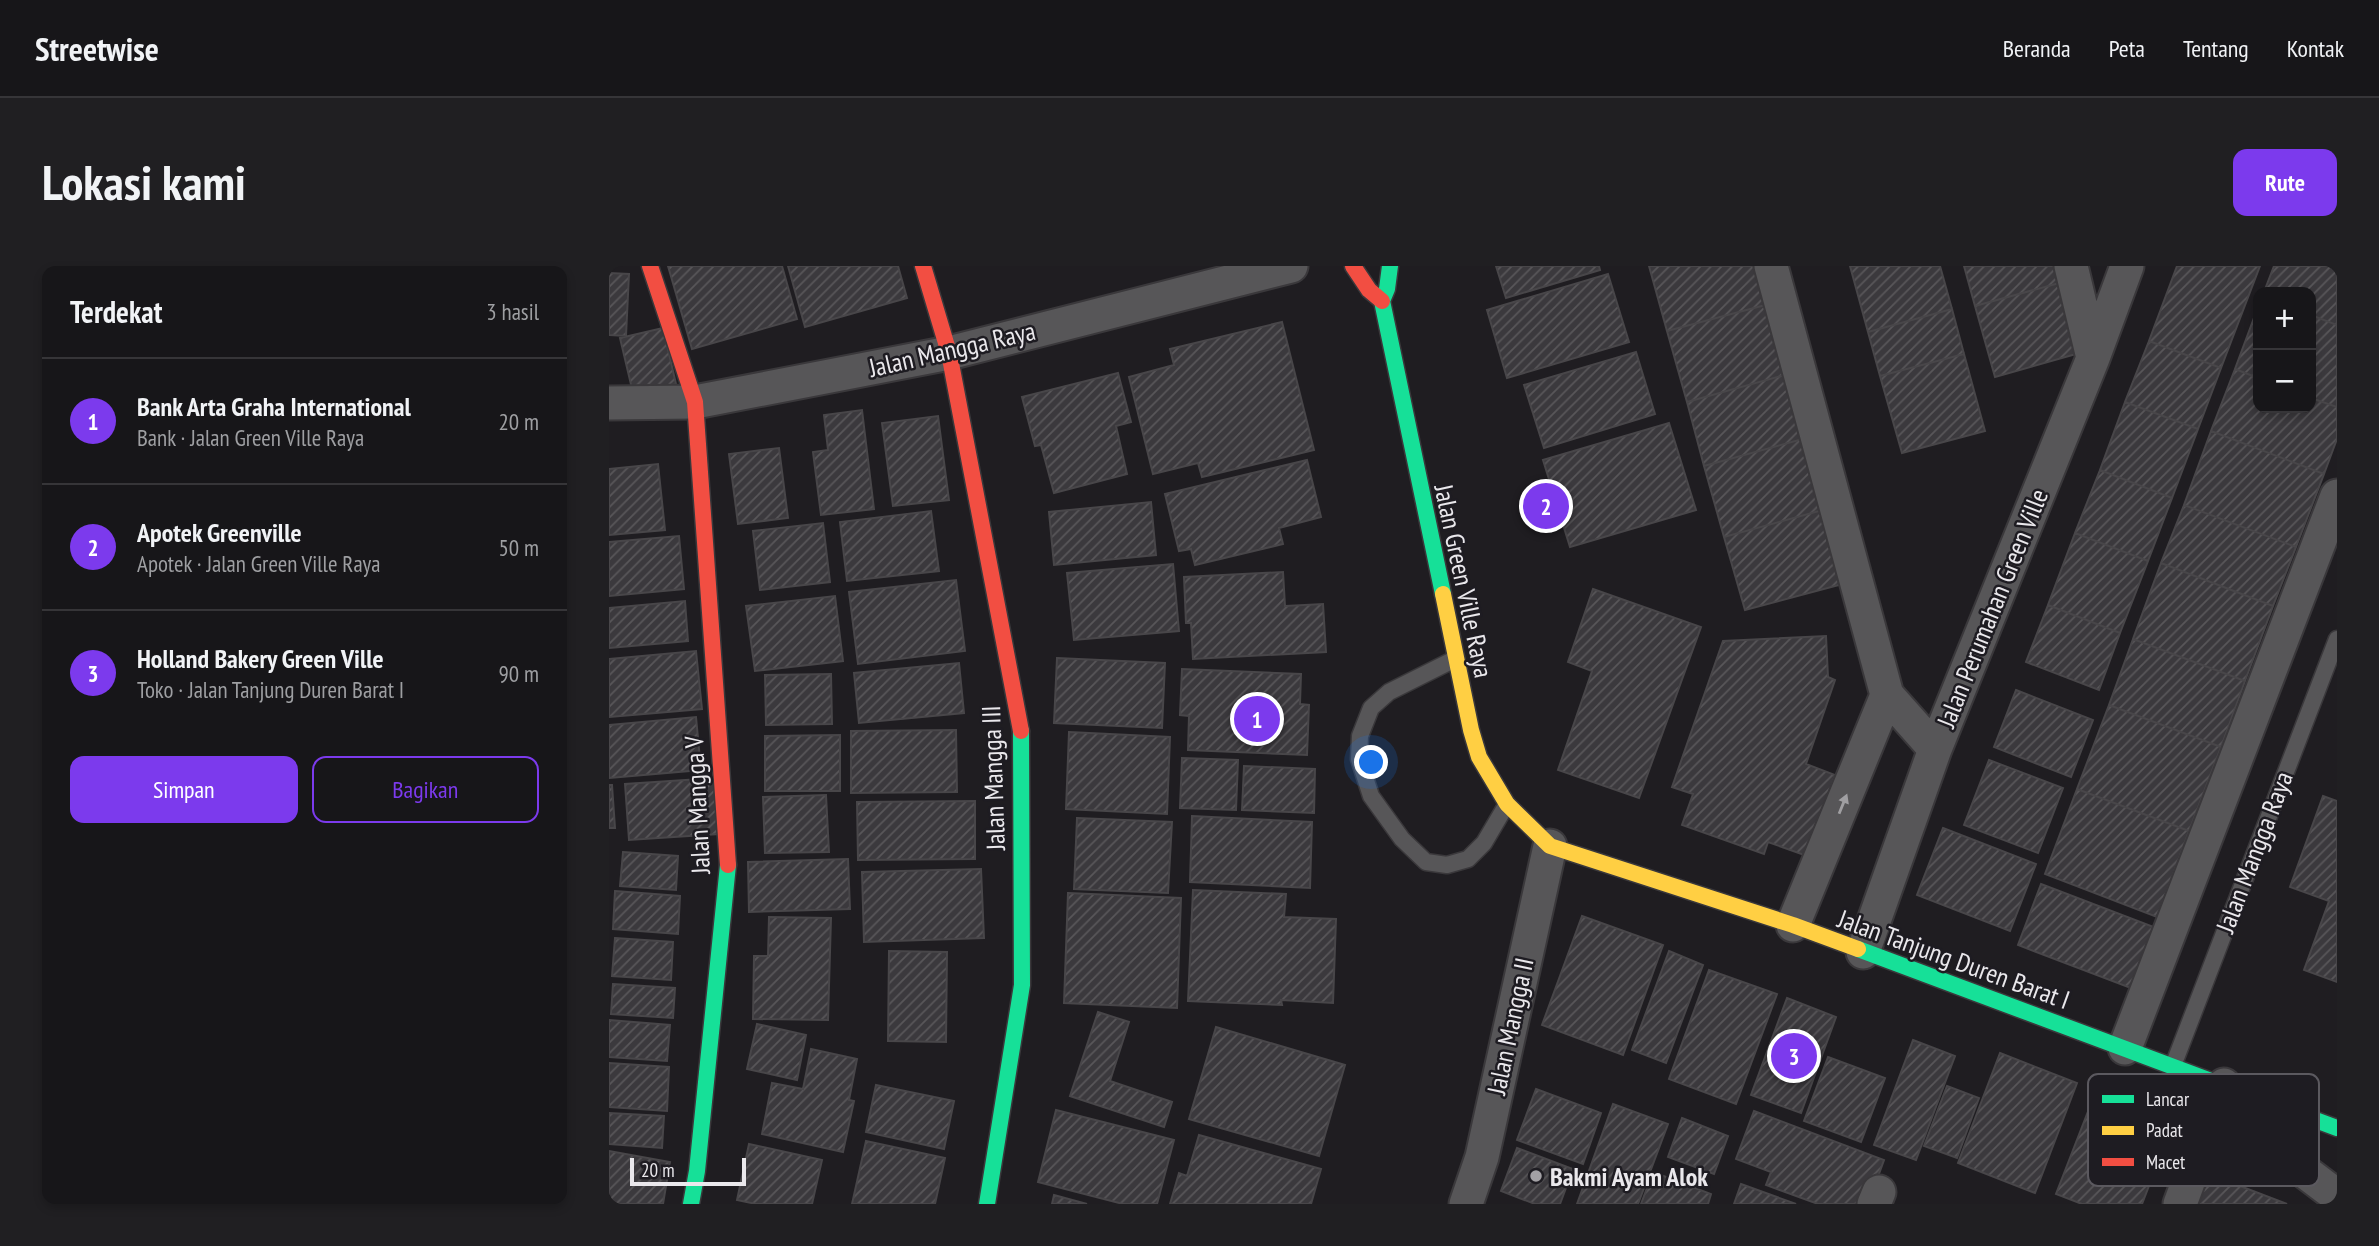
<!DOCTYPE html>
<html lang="id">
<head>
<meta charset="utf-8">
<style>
  body { margin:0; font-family:"PT Sans Narrow",sans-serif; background:#201f22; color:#f1f3f6 }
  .controls { position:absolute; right:21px; top:21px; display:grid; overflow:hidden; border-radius:14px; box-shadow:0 4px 10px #0003 }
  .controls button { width:63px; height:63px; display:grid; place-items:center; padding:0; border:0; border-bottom:2px solid #363538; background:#171619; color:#f1f3f6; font:35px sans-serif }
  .scale { position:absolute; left:21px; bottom:18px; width:116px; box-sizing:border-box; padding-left:7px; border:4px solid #eae8ec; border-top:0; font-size:19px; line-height:24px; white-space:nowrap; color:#eae8ec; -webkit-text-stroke:5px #1e1c22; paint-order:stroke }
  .you { position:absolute; left:763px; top:497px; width:24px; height:24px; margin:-18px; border:5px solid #fff; border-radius:50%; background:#1a73e8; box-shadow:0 0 0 10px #1a73e833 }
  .badge { display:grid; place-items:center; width:46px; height:46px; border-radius:50%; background:#7c3aed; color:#fff; font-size:23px; font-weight:700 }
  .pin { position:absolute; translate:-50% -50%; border:4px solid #fff; box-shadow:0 2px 7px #0006 }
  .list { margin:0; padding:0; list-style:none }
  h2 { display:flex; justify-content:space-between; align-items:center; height:91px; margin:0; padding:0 28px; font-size:30px }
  h2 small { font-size:23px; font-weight:400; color:#9e9fa2 }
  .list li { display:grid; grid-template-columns:46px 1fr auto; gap:21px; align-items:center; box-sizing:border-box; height:126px; padding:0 28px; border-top:2px solid #363538 }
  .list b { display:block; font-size:26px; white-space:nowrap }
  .list p { margin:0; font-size:23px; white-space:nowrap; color:#9e9fa2 }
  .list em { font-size:23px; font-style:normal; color:#9e9fa2 }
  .actions { display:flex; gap:14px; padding:21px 28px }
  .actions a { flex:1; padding:16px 0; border:2px solid #7c3aed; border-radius:14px; text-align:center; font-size:24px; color:#7c3aed }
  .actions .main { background:#7c3aed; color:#fff }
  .map { position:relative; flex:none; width:1728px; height:938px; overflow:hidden; border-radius:14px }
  header { display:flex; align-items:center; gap:42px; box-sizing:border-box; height:98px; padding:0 35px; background:#171619; border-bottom:2px solid #363538 }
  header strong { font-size:33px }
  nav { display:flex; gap:38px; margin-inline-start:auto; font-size:24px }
  .intro { display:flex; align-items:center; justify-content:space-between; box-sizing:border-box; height:168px; padding:0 42px }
  h1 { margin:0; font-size:49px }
  .button { padding:18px 32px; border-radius:14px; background:#7c3aed; color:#fff; font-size:24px; font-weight:700 }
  main { display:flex; gap:42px; padding:0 42px }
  aside { flex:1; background:#171619; border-radius:14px; box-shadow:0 4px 10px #0003 }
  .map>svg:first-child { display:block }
  .building { fill:url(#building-hatch); stroke:#484649; stroke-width:2 }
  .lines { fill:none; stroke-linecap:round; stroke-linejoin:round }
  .lane-casing { stroke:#3a383b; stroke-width:19 }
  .street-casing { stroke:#3a383b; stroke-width:37 }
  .fast-casing { stroke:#3a383b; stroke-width:19 }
  .slow-casing { stroke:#3a383b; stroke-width:19 }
  .jam-casing { stroke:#3a383b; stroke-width:19 }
  .lane { stroke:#575658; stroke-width:16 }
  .street { stroke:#575658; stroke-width:33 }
  .fast { stroke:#16e098; stroke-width:16 }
  .slow { stroke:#ffcf43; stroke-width:16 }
  .jam { stroke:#f24e42; stroke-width:16 }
  .oneway { fill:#a09fa2 }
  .poi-dot { fill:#a3a1a5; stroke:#1e1c22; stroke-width:2.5 }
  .labels { text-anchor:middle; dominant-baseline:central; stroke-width:5; stroke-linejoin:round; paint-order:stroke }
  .street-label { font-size:26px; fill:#eae8ec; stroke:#1e1c22 }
  .poi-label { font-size:26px; font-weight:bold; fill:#eae8ec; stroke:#1e1c22; text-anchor:start }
  .key { fill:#1e1c22; stroke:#5b595f; stroke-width:2 }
  .key-label { font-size:19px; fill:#eae8ec }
</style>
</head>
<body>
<header>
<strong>Streetwise</strong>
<nav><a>Beranda</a><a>Peta</a><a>Tentang</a><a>Kontak</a></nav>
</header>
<div class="intro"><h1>Lokasi kami</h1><a class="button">Rute</a></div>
<main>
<aside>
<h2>Terdekat<small>3 hasil</small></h2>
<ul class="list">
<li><span class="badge">1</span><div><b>Bank Arta Graha International</b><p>Bank · Jalan Green Ville Raya</p></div><em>20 m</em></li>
<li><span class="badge">2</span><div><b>Apotek Greenville</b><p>Apotek · Jalan Green Ville Raya</p></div><em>50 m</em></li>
<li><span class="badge">3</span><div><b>Holland Bakery Green Ville</b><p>Toko · Jalan Tanjung Duren Barat I</p></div><em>90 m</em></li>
</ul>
<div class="actions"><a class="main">Simpan</a><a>Bagikan</a></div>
</aside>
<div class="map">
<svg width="1728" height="938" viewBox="0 0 1728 938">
  <defs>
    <pattern id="building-hatch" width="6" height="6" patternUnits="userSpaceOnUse" patternTransform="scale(1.75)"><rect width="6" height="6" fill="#3b393d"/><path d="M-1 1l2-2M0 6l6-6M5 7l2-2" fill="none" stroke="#585659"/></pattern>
  </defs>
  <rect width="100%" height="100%" fill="#1f1d21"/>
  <path class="building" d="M59 0H173L188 53 83 83Z
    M179 0H289L298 32 196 61Z
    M887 0H990L991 4 897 32Z
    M1040 0H1154L1164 37 1058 65Z
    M1241 0H1331L1343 43 1259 66Z
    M1355 0H1450L1454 16 1366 40Z
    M1568 0H1651L1612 102 1540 75Z
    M1665 0H1728V59L1702 49V26H1655Z
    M0 7 20 8 17 70 0 69Z
    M999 8 1020 76 898 112 878 44Z
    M1454 16 1474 86 1386 111 1366 40Z
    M1164 37 1183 107 1078 136 1058 65Z
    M1649 41V112L1626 103Z
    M1343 43 1355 88 1271 110 1259 66Z
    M1702 49 1728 59V141L1702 132Z
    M673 56 705 184 593 211 589 197 544 208 520 111 565 99 561 83Z
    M54 62 67 118 24 127 11 72Z
    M1540 75 1612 102 1589 163 1516 136Z
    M1027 86 1046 148 935 182 915 119Z
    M1355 88 1376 165 1293 187 1271 110Z
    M1626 103 1649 112V142H1702V132L1728 141V173L1715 208 1602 165Z
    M509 107 522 156 507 160 518 208 445 227 432 179 426 180 413 131Z
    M1183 107 1201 171 1095 200 1078 136Z
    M1516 136 1589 163 1563 232 1491 204Z
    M253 144 265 243 212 249 204 186 219 184 215 149Z
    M329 150 340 234 284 240 273 157Z
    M1060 157 1087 244 961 281 934 194Z
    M1602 165 1715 208 1687 281 1575 239Z
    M1201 171 1221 242 1115 271 1095 200Z
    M170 182 179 252 129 258 120 188Z
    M698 194 712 251 670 262 674 278 586 299 582 283 570 285 556 228Z
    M49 198 56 264 0 269V203Z
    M1491 204 1563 232 1539 295 1466 267Z
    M542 236 547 289 445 299 440 246Z
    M1575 239 1687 281 1664 340 1552 297Z
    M1221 242 1241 316 1136 344 1115 271Z
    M322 245 330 305 238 315 231 256Z
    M214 257 221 316 151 324 144 265Z
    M1466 267 1539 295 1511 367 1439 339Z
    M70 270 75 323 0 330V276Z
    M1552 297 1664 340 1636 415 1524 373Z
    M564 298 570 365 465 374 458 307Z
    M674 306 676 340 714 338 717 386 584 393 582 357H577L575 311Z
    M347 314 356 385 249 398 240 326Z
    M984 323 1092 361 1030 532 949 504 983 405 959 396Z
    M226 330 234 395 146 405 137 340Z
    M76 335 79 375 0 382V342Z
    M1439 339 1511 367 1490 424 1417 396Z
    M1217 370 1219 411 1226 414 1197 498 1226 509 1198 590 1159 576 1155 588 1073 559 1084 528 1063 521 1114 375Z
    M1524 373 1636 415 1612 481 1500 439Z
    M87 385 93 443 0 451V393Z
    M448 392 556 397 553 462 445 457Z
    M350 397 355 447 250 457 245 407Z
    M573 403 692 408 691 438 700 439 698 489 579 484 580 450 571 449Z
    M222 408 223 458 157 459 156 409Z
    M1407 424 1484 454 1462 511 1385 481Z
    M1500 439 1612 481 1580 565 1468 523Z
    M87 451 92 504 0 512V459Z
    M347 464 348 526 242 527V465Z
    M460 466 561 471 558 548 457 543Z
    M231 469V525H156V470Z
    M573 492 629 494 627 544 571 542Z
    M1380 494 1454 522 1429 587 1355 559Z
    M635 500 706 503 705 547 633 544Z
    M106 512 110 568 20 574 16 518Z
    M0 519H3L6 562H0Z
    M1468 523 1580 565 1548 651 1436 608Z
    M217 529 220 586 156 587 154 531Z
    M1714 530 1728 535V716L1695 704 1720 635 1681 621Z
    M366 535V593L249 594 248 536Z
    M583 550 703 556 701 622 581 616Z
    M468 552 563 556 559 627 465 623Z
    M1334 562 1427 598 1401 665 1308 629Z
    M14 586 69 590 67 624 11 620Z
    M239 593 241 643 140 646 139 596Z
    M372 603 375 672 255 676 253 606Z
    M1432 618 1550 663 1527 724 1409 679Z
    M584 624 677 628 675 651 727 653 724 737 672 734 673 739 579 735Z
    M6 625 71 630 69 668 4 663Z
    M459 627 572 632 568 742 455 737Z
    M973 650 1054 679 1014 789 933 759Z
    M160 651 222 652 219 754 144 753 145 690H159Z
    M6 672 64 676 62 714 3 710Z
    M280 685 338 686 337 776 279 775Z
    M1060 685 1094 699 1057 797 1023 784Z
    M1100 704 1168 728 1127 838 1060 813Z
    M4 718 66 722 64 752 2 748Z
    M1178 732 1227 751 1192 847 1142 829Z
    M489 746 520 756 501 815 563 836 555 861 461 830Z
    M0 754 61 759 58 795 0 791Z
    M148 758 197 769 188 814 138 803Z
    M607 761 736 799 710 890 580 853Z
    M1304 774 1346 790 1307 894 1265 879Z
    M202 783 248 793 240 834 245 835 234 886 153 868 163 817 194 823Z
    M1391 787 1468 817 1426 927 1349 897Z
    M1219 791 1276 812 1252 876 1195 855Z
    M0 797 60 801 58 845 0 841Z
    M1492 812 1570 842 1533 938H1473L1447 928Z
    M267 819 345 835 335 883 257 866Z
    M1338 820 1370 832 1348 892 1315 880Z
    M927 823 992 847 974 898 908 874Z
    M1004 838 1059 858 1029 938H968Z
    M447 844 565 874 548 938H514L429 916Z
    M1145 845 1275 894 1259 938H1209L1157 919 1162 906 1127 893Z
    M0 847 55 850 53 882 0 878Z
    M1073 852 1119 870 1105 908 1059 891Z
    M590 869 712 903 702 938H561L570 907 578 910Z
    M257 875 336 892 326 938H243Z
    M140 878 213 894 203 938H147L128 934Z
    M908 882 964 903 951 938H926L892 925Z
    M0 885 61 896 54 938H0Z
    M1044 906 1102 928 1099 938H1032Z
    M1597 907 1678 938H1586Z
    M1132 918 1187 938H1125Z
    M445 929 478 938H443Z"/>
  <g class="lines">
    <g class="lane-casing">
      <path id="lane" d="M846 393 780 426 762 442 751 470 750 493 762 530 793 573 817 596 838 599 859 593 875 577 898 538
        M1564 800 1728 373"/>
    </g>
    <g class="street-casing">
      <path id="street" d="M1162 0 1278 429 1326 483
        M1462 0 1484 92
        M0 137 86 136 340 87 682 0
        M1184 659 1278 429
        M1254 686 1326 483 1484 92 1518 0
        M1516 782 1728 230
        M1652 832 1668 876 1691 902 1728 930
        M857 938 873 891 941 580
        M1265 938 1270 926
        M1571 938 1615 819"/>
    </g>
    <g class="fast-casing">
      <path id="fast" d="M781 0 778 23 773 35 834 328
        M1249 683 1728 862
        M82 938 88 905 119 599
        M378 938 413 719 412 465"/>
    </g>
    <g class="slow-casing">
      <path id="slow" d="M834 328 862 464 870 491 898 538 941 580 1184 659 1249 683"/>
    </g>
    <g class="jam-casing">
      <path id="jam" d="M41 0 86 136 119 599
        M314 0 340 87 412 465
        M744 0 760 24 773 35"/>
    </g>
    <use href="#lane" class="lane"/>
    <use href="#street" class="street"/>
    <use href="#fast" class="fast"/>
    <use href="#slow" class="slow"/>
    <use href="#jam" class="jam"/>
  </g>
  <defs><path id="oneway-solid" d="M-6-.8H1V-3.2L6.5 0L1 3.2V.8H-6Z" transform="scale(1.75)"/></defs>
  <use class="oneway" href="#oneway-solid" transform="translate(1234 538) rotate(-68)"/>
  <circle class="poi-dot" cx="927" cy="910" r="7"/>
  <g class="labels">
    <g class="street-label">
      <text transform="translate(343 83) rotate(-13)">Jalan Mangga Raya</text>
      <text transform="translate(855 315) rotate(78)">Jalan Green Ville Raya</text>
      <text transform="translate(1383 342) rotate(-68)">Jalan Perumahan Green Ville</text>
      <text transform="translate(384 512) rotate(-92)">Jalan Mangga III</text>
      <text transform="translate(88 539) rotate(-93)">Jalan Mangga V</text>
      <text transform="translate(1645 586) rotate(-69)">Jalan Mangga Raya</text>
      <text transform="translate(1345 693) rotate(20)">Jalan Tanjung Duren Barat I</text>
      <text transform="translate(901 760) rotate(-78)">Jalan Mangga II</text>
    </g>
    <g class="poi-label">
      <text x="941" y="910">Bakmi Ayam Alok</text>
    </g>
  </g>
  <rect x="1479" y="808" width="231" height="112" rx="10" class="key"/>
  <rect x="1493" y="829" width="32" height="8" fill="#16e098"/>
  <rect x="1493" y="860" width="32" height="9" fill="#ffcf43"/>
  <rect x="1493" y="892" width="32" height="8" fill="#f24e42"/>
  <g class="key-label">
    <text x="1537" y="840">Lancar</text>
    <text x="1537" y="871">Padat</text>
    <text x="1537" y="903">Macet</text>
  </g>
</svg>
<div class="controls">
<button>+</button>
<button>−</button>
</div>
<div class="scale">20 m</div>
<div class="you"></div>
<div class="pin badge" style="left:648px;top:453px">1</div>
<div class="pin badge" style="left:937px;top:240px">2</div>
<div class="pin badge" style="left:1185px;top:790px">3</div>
</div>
</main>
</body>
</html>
